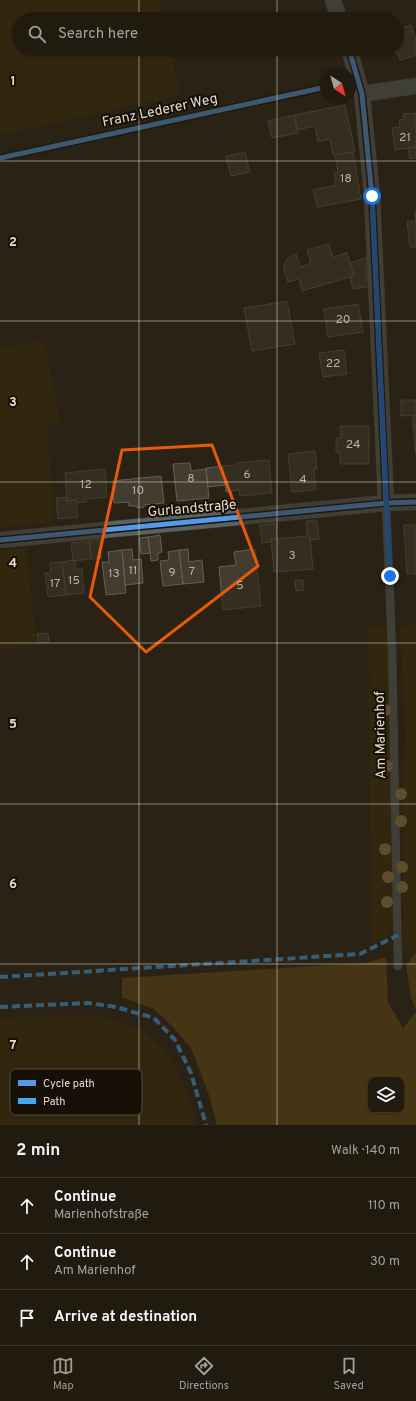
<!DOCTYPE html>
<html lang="en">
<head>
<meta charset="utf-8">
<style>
  body { margin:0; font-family:Overpass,sans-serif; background:#282318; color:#f1f3f6 }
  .controls { position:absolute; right:12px; bottom:12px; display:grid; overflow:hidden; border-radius:8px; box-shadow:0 1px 3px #0004 }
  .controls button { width:36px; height:36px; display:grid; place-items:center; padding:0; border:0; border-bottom:1px solid #3d382f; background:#201a0f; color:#f1f3f6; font:20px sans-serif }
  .compass { position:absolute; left:320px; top:68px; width:36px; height:36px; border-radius:50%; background:#201a0f; box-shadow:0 1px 3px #0004; rotate:143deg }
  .stop { position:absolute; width:12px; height:12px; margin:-9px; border:3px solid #1a73e8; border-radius:50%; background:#fff }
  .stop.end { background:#1a73e8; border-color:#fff; box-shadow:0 1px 4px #0008 }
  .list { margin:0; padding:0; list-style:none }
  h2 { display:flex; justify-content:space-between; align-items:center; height:52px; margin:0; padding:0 16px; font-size:17px }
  h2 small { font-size:13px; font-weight:400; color:#a2a19e }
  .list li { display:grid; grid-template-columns:26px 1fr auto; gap:12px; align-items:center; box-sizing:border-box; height:56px; padding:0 16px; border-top:1px solid #3d382f }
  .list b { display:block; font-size:15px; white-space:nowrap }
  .list p { margin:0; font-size:13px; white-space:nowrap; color:#a2a19e }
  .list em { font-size:13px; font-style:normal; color:#a2a19e }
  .icon { flex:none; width:22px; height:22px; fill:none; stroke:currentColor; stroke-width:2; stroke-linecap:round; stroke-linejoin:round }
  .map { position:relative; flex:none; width:416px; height:1125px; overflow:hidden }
  .search { position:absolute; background:#201a0f; box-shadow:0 1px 3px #0004; left:12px; right:12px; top:12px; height:44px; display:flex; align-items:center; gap:10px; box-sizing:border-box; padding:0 14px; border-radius:22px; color:#a2a19e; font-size:15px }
  .sheet { height:220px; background:#201a0f }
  nav { display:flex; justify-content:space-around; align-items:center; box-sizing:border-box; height:56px; border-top:1px solid #3d382f; background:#201a0f; font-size:11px; color:#a2a19e }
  nav a { display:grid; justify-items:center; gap:2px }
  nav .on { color:#a29a8c }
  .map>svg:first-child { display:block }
  .green { fill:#3e2c07 }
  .forest { fill:#674c16; fill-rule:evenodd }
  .building { fill:#423c31; stroke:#655e53 }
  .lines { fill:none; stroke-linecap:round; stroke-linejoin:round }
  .lane-casing { stroke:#463f33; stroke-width:9 }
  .street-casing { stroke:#463f33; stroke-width:17 }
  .lane { stroke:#5a6163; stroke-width:8 }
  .street { stroke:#5a6163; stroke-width:16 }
  .quiet { stroke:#3fa9f5; stroke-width:4; stroke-dasharray:8 4; stroke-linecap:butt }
  .cycleway-casing { stroke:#150f05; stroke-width:8 }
  .cycleway { stroke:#5399e6; stroke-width:5 }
  .tree { fill:#9e814c }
  .route { stroke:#1a73e8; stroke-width:5 }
  .marked { fill:none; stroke:#e8590c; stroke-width:3; stroke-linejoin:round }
  .grid { fill:none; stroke:#e2dacc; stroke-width:1; stroke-opacity:0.55 }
  .labels { text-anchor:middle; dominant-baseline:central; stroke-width:4; stroke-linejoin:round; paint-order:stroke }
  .number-label { font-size:12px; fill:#bab2a5 }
  .street-label { font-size:14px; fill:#e2dacc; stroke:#150f05 }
  .key { fill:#150f05; stroke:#524c41; stroke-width:1 }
  .key-label { font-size:11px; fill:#e2dacc }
  .grid-label { font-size:13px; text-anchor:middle; font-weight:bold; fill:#e2dacc; stroke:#150f05; stroke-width:4; stroke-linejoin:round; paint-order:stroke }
</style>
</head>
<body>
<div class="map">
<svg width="416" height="1125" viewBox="0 0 416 1125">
  <rect width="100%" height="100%" fill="#2a2214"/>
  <path class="green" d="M0 0H160L164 19H19V49H170L180 95 0 135Z
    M44 341 60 421 47 424 54 521 0 528V348Z
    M26 548 37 647 0 649V550Z
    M416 625V953L415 954 403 953V777L406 737 400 626Z
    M388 626 392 823V924L384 939 371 944 369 627Z
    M33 1016C55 1016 76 1014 98 1016 103 1017 110 1019 115 1020 168 1033 183 1078 197 1125H0V1019Z"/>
  <path class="forest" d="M415 954H416V1010L411 998 406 965Z
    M386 957 388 1002 403 1028 416 1012V1125H217L208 1092 191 1048 172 1026 154 1009 122 997V978L365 963ZM371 1080H401V1110H371Z"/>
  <path class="building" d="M411 25 416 40V55L400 60 397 52 394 53 392 49H397V30Z
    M345 105 355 151 333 155 330 139 318 142 315 126 297 130 294 115Z
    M416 113V147L395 150 392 128 400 127 399 120 404 119 403 114Z
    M294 115 298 133 272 138 268 121Z
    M416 147V158L410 159 408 148Z
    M245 152 250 172 231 176 226 156Z
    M353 152 361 199 317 207 313 190 336 185 334 173H338L335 155Z
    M415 212H416V247H410L407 221H416Z
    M329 244 333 257 347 253 354 276 302 291 299 279 288 282 284 269V264L288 258 296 254 300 267 311 263 307 250Z
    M366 258 367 287 353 289 350 277 354 276 350 263Z
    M287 301 295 344 252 351 244 308Z
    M358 304 363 332 328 337 324 309Z
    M344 350 347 374 323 377 319 353Z
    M401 400H416V415L401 416Z
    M413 416H416V425H413Z
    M413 425H416V454Z
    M340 426H369V464H340V452H336V438H341Z
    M315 451 317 469H314L316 490 292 492 288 454Z
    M269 460 272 493 240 496 239 490 226 492 223 466 237 465V463Z
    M190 463 191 471 206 469 209 498 177 501 173 464Z
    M223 466 225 485 208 487 206 468Z
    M105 469 107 497 86 499V502L77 503 76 500 67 501 65 473Z
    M161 476 164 503 144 505V507L137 508V506H129L128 502 114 503 112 481Z
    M67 497V501L76 500 78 517 58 519 56 498Z
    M317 520 319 539 311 540 310 536H307L306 521Z
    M277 523 276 539H271L272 542 262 543 260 525Z
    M404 525H416V574H407Z
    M160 535 162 552 158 553V560L151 561 148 537Z
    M310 536 313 569 274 572 271 539Z
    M148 537 150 553 141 554 139 538Z
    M100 540 101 558 91 559 89 541Z
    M89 541 91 559 73 561 71 543Z
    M132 549 133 560 141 559 143 583 125 585 122 550Z
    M188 549 189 562 202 560 204 582 183 584 179 550Z
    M255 549 261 606 223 610 219 567 236 565 234 552Z
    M122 550 126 593 106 595 102 562H109L108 552Z
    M179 550 183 584 163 586 160 561 169 560 168 552Z
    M75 560 76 569H82L84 593 66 595 62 562Z
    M62 562 66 595 48 597 45 573 51 572 50 563Z
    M295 580H303L304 590 296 591Z
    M48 633 49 642 38 643 37 634Z"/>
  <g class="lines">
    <g class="lane-casing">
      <path id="lane" d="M386 503 392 648 398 966"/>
    </g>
    <g class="street-casing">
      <path id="street" d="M333 0 339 19
        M349 49 362 94 372 196 386 503
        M362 94 416 86
        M0 540 386 503 416 502"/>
    </g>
    <use href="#lane" class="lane"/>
    <use href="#street" class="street"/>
    <path class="quiet" d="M0 977 360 954 398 935
      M0 1007 88 1003 116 1007 154 1018 175 1040 191 1073 206 1125"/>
    <g class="cycleway-casing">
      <path id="cycleway" d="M349 49 362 94 372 196 386 503
        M0 158 326 87
        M0 540 386 503 416 502"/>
    </g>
    <use href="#cycleway" class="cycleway"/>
  </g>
  <g class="tree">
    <circle cx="385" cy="710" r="6"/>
    <circle cx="387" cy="766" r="6"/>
    <circle cx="401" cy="794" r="6"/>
    <circle cx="401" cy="821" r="6"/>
    <circle cx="385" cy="849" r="6"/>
    <circle cx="402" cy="867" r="6"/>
    <circle cx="388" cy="877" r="6"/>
    <circle cx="402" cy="887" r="6"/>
    <circle cx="387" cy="902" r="6"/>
  </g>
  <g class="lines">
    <path class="route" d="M372 196 390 576"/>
  </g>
  <path d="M0 0H416V1125H0ZM212 445 258 566 146 652 90 597 122 450Z" fill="#2a2214" fill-opacity=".55" fill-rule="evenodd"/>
  <path class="marked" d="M212 445 258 566 146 652 90 597 122 450Z"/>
  <path class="grid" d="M139 0V19M277 0V19M139 49V1125M277 49V1125M0 161H416M0 321H416M0 482H416M0 643H416M0 804H416M0 964H416"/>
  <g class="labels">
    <g class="number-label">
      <text x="405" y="138">21</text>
      <text x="346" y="179">18</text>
      <text x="343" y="320">20</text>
      <text x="333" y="364">22</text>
      <text x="353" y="445">24</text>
      <text x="247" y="475">6</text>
      <text x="191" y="479">8</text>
      <text x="303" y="480">4</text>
      <text x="86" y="485">12</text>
      <text x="138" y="491">10</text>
      <text x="292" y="556">3</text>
      <text x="133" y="571">11</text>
      <text x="192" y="572">7</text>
      <text x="172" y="573">9</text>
      <text x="114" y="574">13</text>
      <text x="74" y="581">15</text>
      <text x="55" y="584">17</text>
      <text x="240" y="586">5</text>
    </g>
    <g class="street-label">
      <text transform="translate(160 111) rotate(-12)">Franz Lederer Weg</text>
      <text transform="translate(192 509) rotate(-5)">Gurlandstraße</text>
      <text transform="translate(381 735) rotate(-91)">Am Marienhof</text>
    </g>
  </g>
  <rect x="10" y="1069" width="132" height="46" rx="6" class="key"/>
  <rect x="18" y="1080" width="18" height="6" fill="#5399e6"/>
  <rect x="18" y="1098" width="18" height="6" fill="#3fa9f5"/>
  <g class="key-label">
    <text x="43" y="1087">Cycle path</text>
    <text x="43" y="1105">Path</text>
  </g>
  <g class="grid-label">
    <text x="13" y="85">1</text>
    <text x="13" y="246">2</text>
    <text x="13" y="406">3</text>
    <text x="13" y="567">4</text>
    <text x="13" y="728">5</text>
    <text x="13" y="888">6</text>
    <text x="13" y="1049">7</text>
  </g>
</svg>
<div class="controls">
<button><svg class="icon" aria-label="layers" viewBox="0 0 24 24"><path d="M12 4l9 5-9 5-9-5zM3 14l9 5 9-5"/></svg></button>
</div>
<svg class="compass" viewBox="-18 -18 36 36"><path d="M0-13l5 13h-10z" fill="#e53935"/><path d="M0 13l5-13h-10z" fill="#a2a19e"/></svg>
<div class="stop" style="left:372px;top:196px"></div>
<div class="stop end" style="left:390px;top:576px"></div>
<div class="search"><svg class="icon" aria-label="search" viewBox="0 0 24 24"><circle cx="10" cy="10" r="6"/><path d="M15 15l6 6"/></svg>Search here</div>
</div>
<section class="sheet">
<h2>2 min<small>Walk · 140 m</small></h2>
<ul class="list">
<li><svg class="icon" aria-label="ahead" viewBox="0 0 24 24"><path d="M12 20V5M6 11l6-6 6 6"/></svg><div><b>Continue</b><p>Marienhofstraße</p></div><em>110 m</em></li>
<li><svg class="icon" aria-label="ahead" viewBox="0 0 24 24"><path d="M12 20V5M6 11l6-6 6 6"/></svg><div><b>Continue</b><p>Am Marienhof</p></div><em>30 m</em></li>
<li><svg class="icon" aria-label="arrive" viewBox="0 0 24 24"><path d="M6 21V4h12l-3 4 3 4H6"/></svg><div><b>Arrive at destination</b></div></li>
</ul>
</section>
<nav>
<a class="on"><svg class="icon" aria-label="map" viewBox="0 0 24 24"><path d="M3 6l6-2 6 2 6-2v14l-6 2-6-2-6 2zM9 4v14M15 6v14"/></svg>Map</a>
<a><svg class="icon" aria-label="directions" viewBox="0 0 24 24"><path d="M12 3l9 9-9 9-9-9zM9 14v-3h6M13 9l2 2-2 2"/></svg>Directions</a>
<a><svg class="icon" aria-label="saved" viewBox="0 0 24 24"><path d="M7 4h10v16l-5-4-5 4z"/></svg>Saved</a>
</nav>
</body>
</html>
